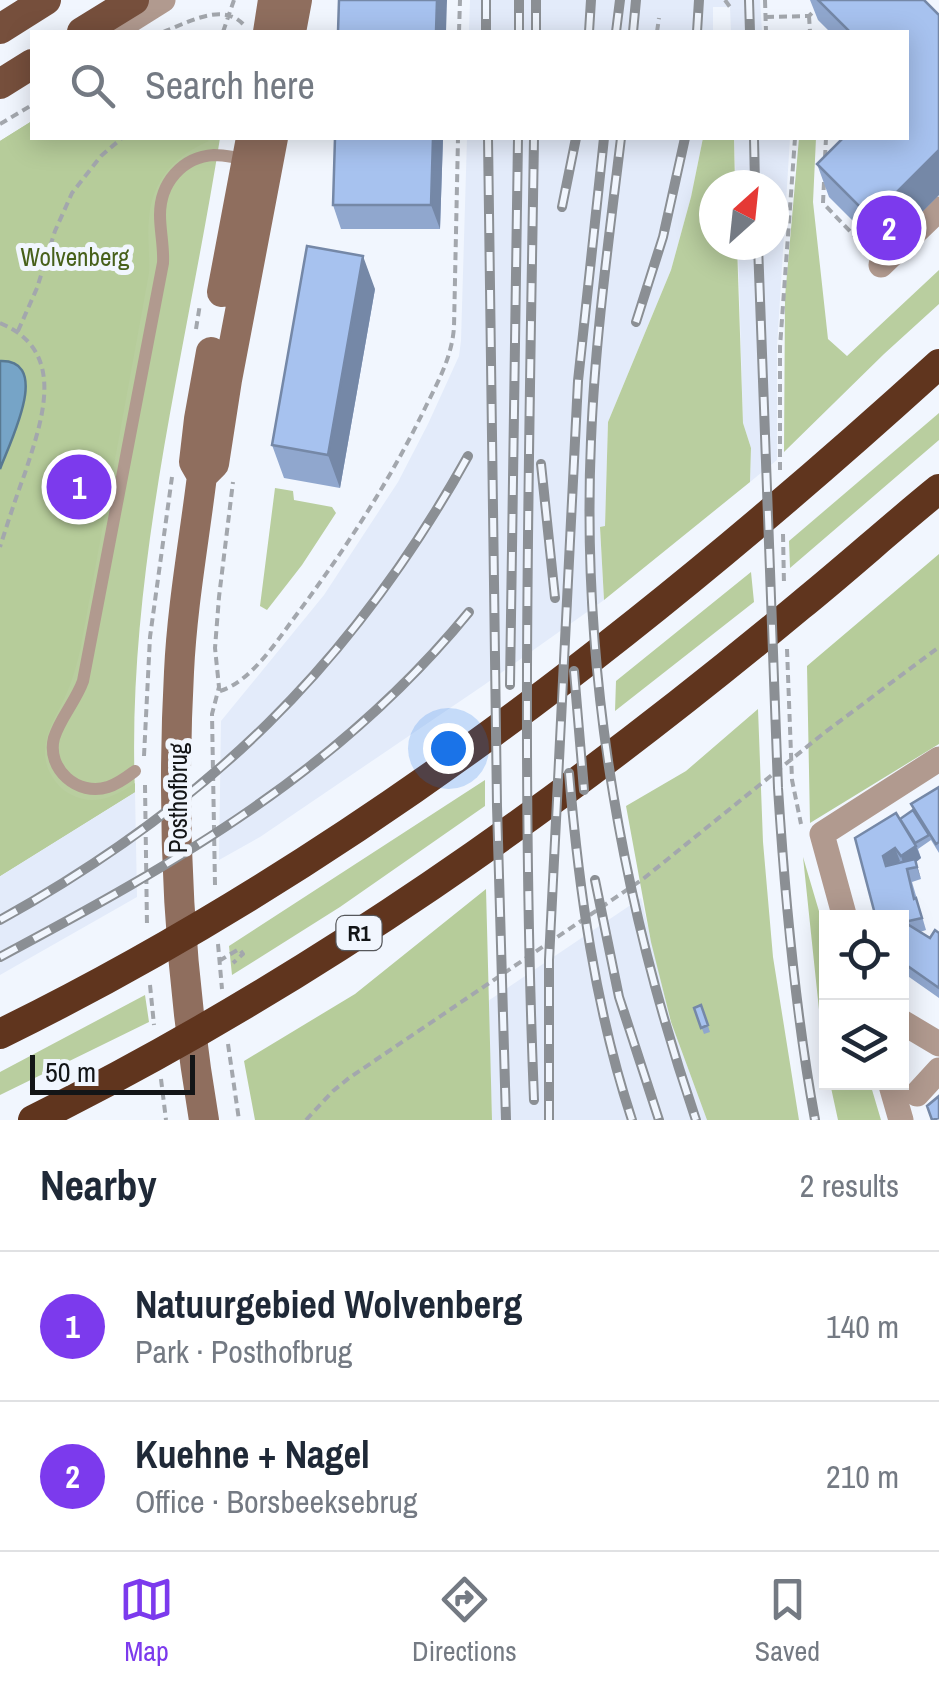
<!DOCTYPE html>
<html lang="en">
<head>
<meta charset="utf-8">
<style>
  body { margin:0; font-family:"Archivo Narrow",sans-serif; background:#f6f6f7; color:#1f2937 }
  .controls { position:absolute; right:30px; bottom:30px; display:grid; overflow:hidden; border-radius:0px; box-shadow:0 5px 25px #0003 }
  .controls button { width:90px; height:90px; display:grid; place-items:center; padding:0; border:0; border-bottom:2px solid #e0e1e3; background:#fff; color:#1f2937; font:50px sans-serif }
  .compass { position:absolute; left:699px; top:170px; width:90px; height:90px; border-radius:50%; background:#fff; box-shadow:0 5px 25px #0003; rotate:27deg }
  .scale { position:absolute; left:30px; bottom:25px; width:165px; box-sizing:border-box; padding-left:10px; border:5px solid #131517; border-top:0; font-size:28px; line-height:35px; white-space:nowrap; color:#131517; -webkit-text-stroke:8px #f1f6fe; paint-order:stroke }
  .you { position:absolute; left:448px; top:748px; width:35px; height:35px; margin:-25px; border:8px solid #fff; border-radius:50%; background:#1a73e8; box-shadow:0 0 0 15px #1a73e833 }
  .badge { display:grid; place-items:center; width:65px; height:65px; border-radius:50%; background:#7c3aed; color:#fff; font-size:32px; font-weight:700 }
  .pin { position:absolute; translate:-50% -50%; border:5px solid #fff; box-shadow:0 2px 10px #0006 }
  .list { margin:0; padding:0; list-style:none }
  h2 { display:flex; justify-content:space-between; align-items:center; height:130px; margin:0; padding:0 40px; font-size:42px }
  h2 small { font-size:32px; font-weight:400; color:#747a83 }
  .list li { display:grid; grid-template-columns:65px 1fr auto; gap:30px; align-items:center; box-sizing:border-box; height:150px; padding:0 40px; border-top:2px solid #e0e1e3 }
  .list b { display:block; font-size:38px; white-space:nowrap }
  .list p { margin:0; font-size:32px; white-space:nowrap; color:#747a83 }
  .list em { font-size:32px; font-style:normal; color:#747a83 }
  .icon { flex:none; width:55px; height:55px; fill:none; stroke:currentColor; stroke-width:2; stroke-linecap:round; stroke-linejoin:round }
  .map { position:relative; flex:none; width:939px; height:1120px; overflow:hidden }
  .search { position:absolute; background:#fff; box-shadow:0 5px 25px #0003; left:30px; right:30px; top:30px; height:110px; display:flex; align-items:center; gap:25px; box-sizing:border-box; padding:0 35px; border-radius:0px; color:#747a83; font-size:38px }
  .sheet { height:430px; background:#fff }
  nav { display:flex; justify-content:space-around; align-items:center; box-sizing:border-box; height:140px; border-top:2px solid #e0e1e3; background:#fff; font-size:28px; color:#747a83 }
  nav a { display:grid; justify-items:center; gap:5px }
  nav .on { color:#7c3aed }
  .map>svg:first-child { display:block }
  .built { fill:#e3ebfa }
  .green { fill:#b9ce9f }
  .forest { fill:#b6cc9a }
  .water { fill:#76a4c7; stroke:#587992; stroke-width:2.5 }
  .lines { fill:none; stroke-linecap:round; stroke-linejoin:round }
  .path { stroke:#a3a7ad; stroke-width:4; stroke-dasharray:8 5; stroke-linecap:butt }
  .lane { stroke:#b19a8f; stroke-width:12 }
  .street { stroke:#b19a8f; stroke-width:25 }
  .secondary { stroke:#8f6e5e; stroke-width:30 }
  .primary { stroke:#764f3c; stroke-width:30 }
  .highway { stroke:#60351e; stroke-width:30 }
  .rail-casing { stroke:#8b8f94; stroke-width:10 }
  .rail { stroke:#f1f6fe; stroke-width:6; stroke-dasharray:19; stroke-linecap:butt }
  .wall { fill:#90a7ce }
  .shaded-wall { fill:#7588a7 }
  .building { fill:#a7c2ef; stroke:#7588a7; stroke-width:2.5 }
  .labels { text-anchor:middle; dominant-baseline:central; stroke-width:10; stroke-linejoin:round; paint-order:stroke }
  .shield { fill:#f1f6fe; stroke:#56585c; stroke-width:2.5 }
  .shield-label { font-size:22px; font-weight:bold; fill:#131517 }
  .park-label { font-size:25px; fill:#47601a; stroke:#f1f6fe }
  .street-label { font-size:25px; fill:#131517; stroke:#f1f6fe }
</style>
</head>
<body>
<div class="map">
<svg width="939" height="1120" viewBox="0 0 939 1120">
  <rect width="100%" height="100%" fill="#f1f6fe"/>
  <path class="built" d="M470 0H760L762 32H731L730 7H713V32H469Z
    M467 138H703L691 197 671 270 608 422 605 527 600 528 604 600 484 685 260 837 219 860 221 721 324 595 398 482 428 424 459 356 461 341Z
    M734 138H790L777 347V460L750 482 751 448 743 423 738 245H774V185H736Z
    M135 792 137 897 0 975V876Z
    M641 898 671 1022 707 1120H492L488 1001Z"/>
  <path class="green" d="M32 121V138H220C186 353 126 573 135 792L0 876V141Z
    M703 138H734L735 185H714V245H737L743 423 751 448 750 482 604 600 600 527 605 526 608 422 671 270 691 197Z
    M799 138H816L813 202 828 339 847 356 939 270V304L884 354 784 452 785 297Z
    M939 413V440L790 568 789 541Z
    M275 488 293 491 294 500 332 507 336 513 302 565 267 610 260 606Z
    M751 572 754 602 615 711 616 681Z
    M758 709 763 842 773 957 799 1120H707L671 1022 651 942 626 806 686 771Z
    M485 780V806L340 907 232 975 229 946Z
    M145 995 149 1022 0 1095V1072Z"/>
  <path class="forest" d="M32 121V138H204L209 141C176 155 152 180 149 218 147 236 150 255 149 273L80 651C76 667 72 682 65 697 53 723 34 749 53 778 58 785 62 790 70 794 94 807 114 797 135 783V792L0 876V469L23 407 11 361H0V141Z
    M939 554V744L810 823 807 666Z
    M803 857 826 935V1068L824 1057Z
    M486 889 492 1120H255L244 1061 355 994Z
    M830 1083H870L881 1120H838Z"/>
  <path class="water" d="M0 361C53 359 9 444 0 469Z"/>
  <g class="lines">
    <path class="path" d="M725 0 730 7
      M765 0 766 32
      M809 16 810 32
      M766 17 809 16 825 0
      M163 32C187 23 222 2 243 24
      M223 32 234 0
      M459 32 460 0
      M657 32 659 18
      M0 124 32 105
      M825 158 826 138
      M824 182 823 203 864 246
      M0 323C68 351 42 420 25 473 16 497 8 522 0 547
      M196 329 200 304
      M18 331 37 288 55 231 72 193 101 156 122 138
      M780 470V347L795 138
      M783 534 784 585
      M787 649 792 780 801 824
      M220 691C253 681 280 636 300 610 348 545 391 479 426 406 439 380 452 356 454 327L458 138
      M144 756 150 637 172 477
      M145 785 147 926
      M215 885 212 714 219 687 215 648 219 597 233 482
      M218 944 222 989
      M219 961 239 949 243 954 233 963
      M150 985 154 1025
      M228 1044 239 1120
      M161 1079 166 1120
      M306 1120 333 1091 349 1078 643 879 824 733 939 647"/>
    <path class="lane" d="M135 771C127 777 118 784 108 787 78 797 46 769 54 738 60 718 76 701 83 681L163 263C164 247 160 231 160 215 160 183 182 157 214 155 225 155 236 158 246 159"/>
    <path class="street" d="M97 23 112 32 163 0
      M881 265 939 209
      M845 918 822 834 939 759
      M902 1022 939 1044
      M890 1082 901 1120
      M917 1094 939 1070"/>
    <path class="secondary" d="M268 32 273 0
      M291 32 297 0
      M222 292 251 138
      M202 476 194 462 199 419 211 352
      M204 1120C179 973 171 821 179 672 182 607 194 541 202 476L214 464 227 380 273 138"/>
    <path class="primary" d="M0 29 46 0
      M82 32 134 0
      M0 84 32 64"/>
    <path class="highway" d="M0 1034C347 864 654 623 939 364
      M33 1120C309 983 563 803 800 606 847 568 892 527 939 489"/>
    <g class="rail-casing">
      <path id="rail" d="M486 0V32
        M749 0 750 32
        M519 32V0
        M536 32V0
        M589 32 591 0
        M616 32 620 0
        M633 32 636 0
        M697 32 699 0
        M488 138 497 806 506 1120
        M621 138C609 238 595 339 591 440 581 673 621 900 696 1120
        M754 138 755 185
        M562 207 576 138
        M758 245 778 788C785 899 795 1010 815 1120
        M636 322 663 237 685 138
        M541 464 555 598
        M574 671 584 790
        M510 685 518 138
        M569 773C579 890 595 1008 632 1120
        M595 880 619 997 659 1120
        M0 920C207 805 352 665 468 456
        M0 957C178 862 339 771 469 612
        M534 1100C521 779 529 458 534 138
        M549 1120V960L578 381 604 138"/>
    </g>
    <use href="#rail" class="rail"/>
  </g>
  <path class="wall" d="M810 0H924L939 15V195L883 251 829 197 817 164 906 138V32H830L818 20Z
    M335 138H443L440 229H341L333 205Z
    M375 289 340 488 284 478 272 445Z
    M939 787V853L931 840 918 849 921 858 916 862 921 879 912 882 926 930 920 932 930 938 939 933V998L902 972V918H876L900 819 913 810 911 804Z
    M701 1005 710 1032 704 1034 694 1008Z"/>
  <path class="shaded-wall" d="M437 0H447L446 32H436Z
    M433 138H443L440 229 431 205Z
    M939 150V195L883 251 871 218Z
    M363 256 375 289 340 488 328 455Z
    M916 846 921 858 916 862 921 879 915 862 905 869 901 856Z
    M895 848 900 861 888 869 883 856Z"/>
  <path class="building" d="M339 0H437L436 32H338Z
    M818 0H924L939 15V150L871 218 817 164 843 138H906V32H850Z
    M335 138H433L431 205H333Z
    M307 246 363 256 328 455 272 445Z
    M939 787V842L936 844 911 804Z
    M913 810 929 835 915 843 900 819Z
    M896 813 916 846 901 856 895 848 883 856 886 866 915 859 917 867 907 869 914 899 916 898 922 918 904 922 930 938 935 930 939 933V988L902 962V918H876L855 838Z
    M701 1005 708 1025 701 1028 694 1008Z
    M939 1096V1118L932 1120 927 1106Z"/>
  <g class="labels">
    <rect class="shield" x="336.5" y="916" width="45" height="34" rx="8"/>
    <g class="shield-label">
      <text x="359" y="933">R1</text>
    </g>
    <g class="park-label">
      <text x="75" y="257">Wolvenberg</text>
    </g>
    <g class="street-label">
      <text transform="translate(178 798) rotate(-90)">Posthofbrug</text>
    </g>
  </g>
</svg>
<div class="controls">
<button><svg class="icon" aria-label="locate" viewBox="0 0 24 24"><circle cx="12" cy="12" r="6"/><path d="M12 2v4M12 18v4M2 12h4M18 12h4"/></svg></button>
<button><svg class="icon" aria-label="layers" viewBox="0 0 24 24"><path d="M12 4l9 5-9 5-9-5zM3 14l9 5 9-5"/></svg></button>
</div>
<svg class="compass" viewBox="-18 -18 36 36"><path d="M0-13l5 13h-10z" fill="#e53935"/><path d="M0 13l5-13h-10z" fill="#747a83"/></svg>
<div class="scale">50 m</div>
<div class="you"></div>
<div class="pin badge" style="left:79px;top:487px">1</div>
<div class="pin badge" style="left:889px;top:228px">2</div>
<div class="search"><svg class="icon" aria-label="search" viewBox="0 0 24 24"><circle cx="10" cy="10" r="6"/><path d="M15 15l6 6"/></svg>Search here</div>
</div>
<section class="sheet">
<h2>Nearby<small>2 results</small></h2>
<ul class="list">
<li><span class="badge">1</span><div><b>Natuurgebied Wolvenberg</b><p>Park · Posthofbrug</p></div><em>140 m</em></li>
<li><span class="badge">2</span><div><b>Kuehne + Nagel</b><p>Office · Borsbeeksebrug</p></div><em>210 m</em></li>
</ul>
</section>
<nav>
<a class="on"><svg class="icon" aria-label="map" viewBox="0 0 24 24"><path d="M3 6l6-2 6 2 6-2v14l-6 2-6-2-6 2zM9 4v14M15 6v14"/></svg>Map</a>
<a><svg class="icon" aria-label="directions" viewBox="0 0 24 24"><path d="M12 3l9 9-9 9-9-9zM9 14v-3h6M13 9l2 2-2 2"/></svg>Directions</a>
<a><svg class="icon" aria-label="saved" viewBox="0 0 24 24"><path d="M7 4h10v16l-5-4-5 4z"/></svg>Saved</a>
</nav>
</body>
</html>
